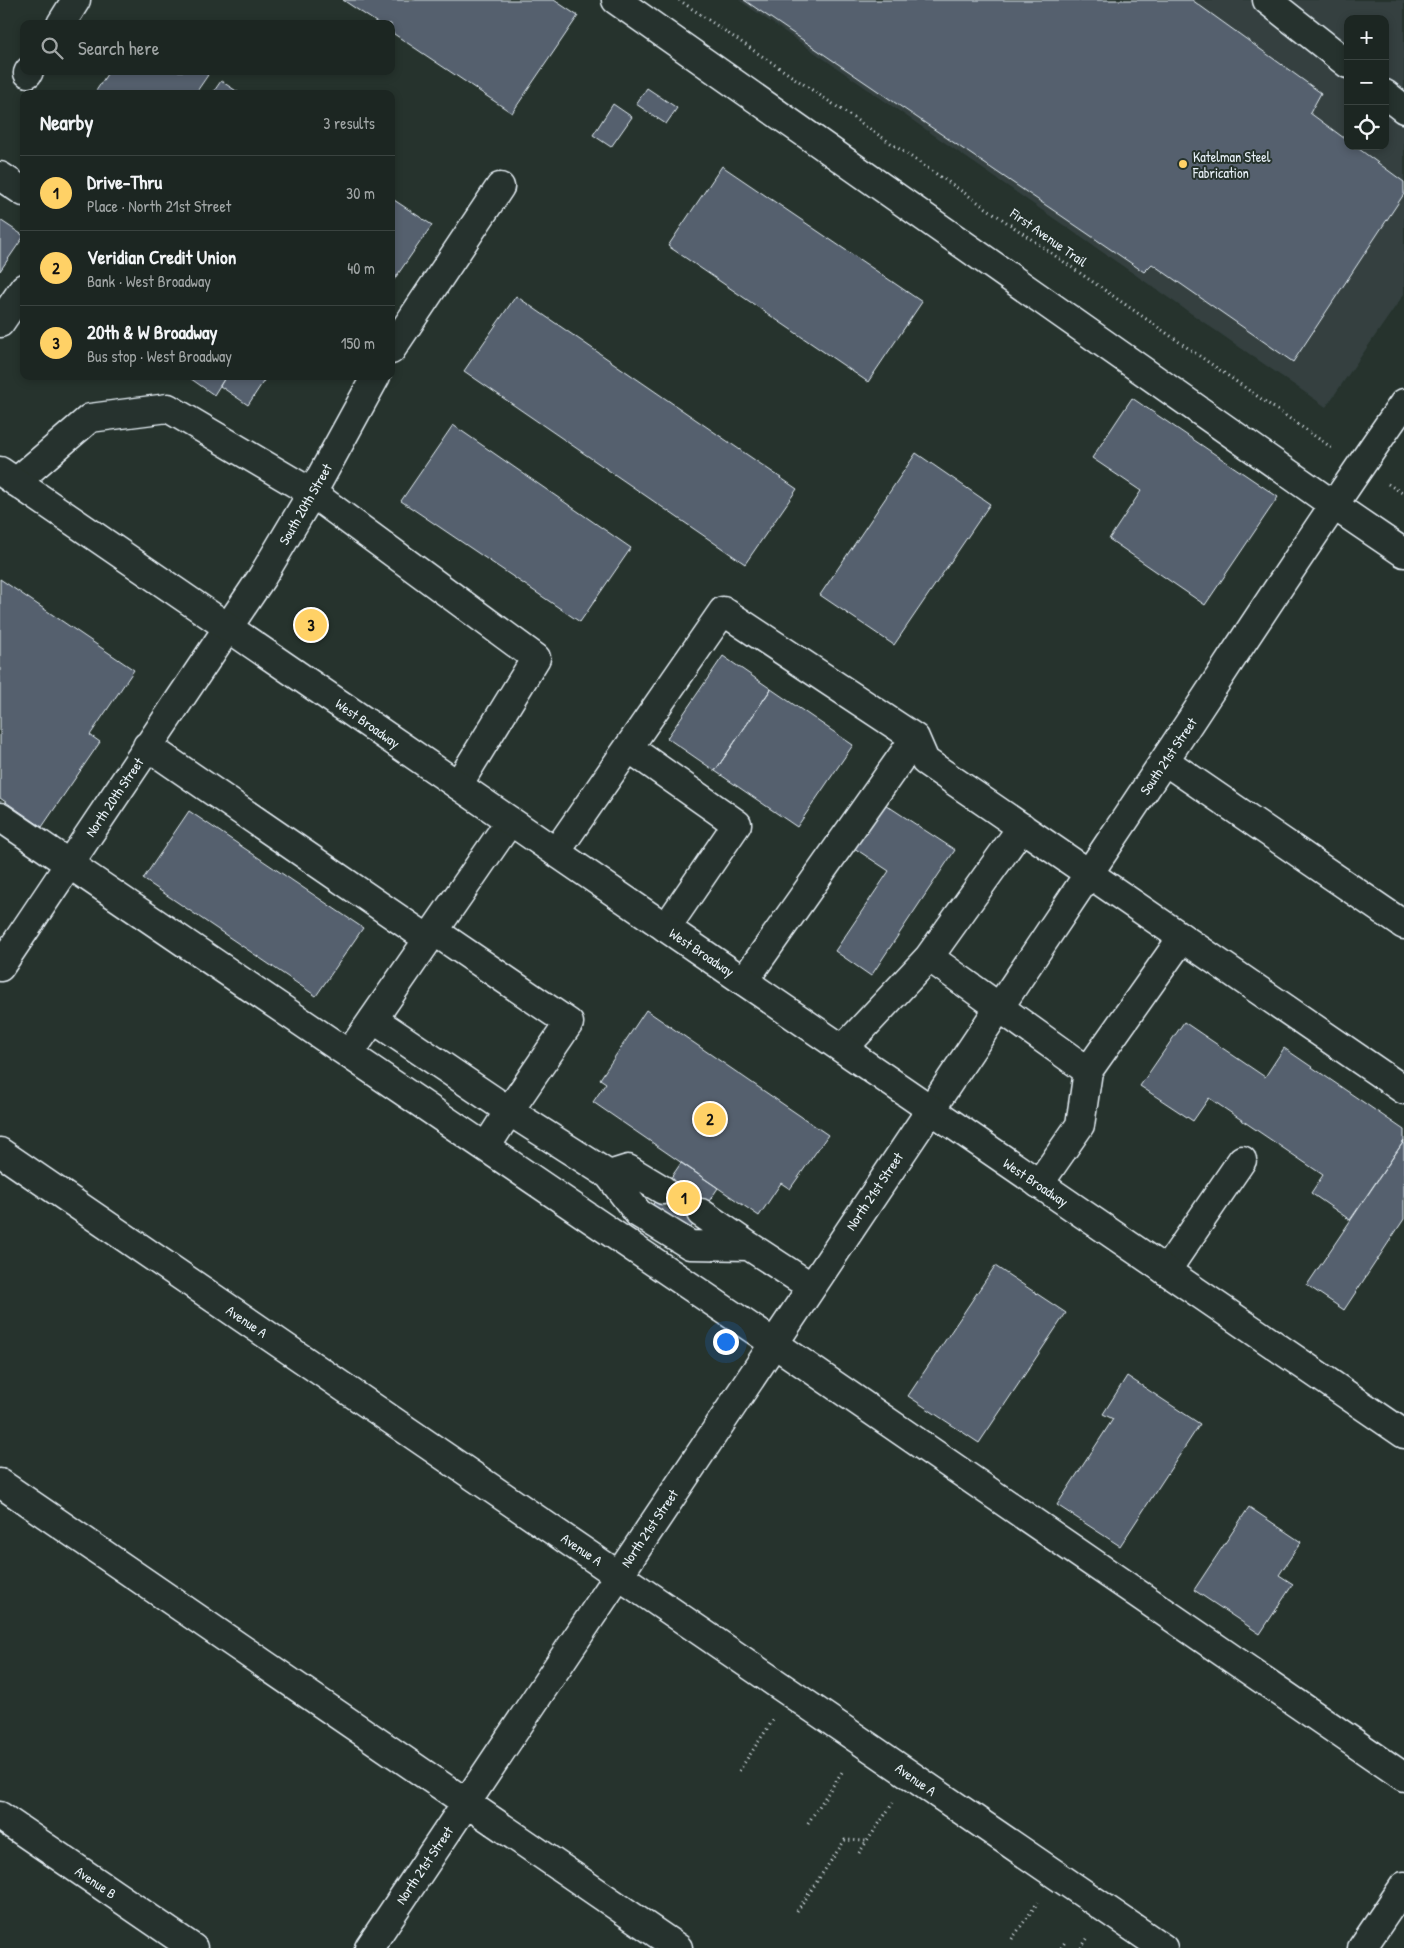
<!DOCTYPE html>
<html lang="en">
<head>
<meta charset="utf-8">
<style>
  body { margin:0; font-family:"Patrick Hand",sans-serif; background:#252e2a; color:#f1f3f6 }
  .controls { position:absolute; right:15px; top:15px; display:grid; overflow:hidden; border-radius:10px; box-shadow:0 2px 8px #0003 }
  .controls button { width:45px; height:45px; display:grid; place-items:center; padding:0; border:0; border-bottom:1px solid #3a4340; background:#1c2622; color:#f1f3f6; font:25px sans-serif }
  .you { position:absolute; left:725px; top:1341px; width:18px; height:18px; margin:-12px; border:4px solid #fff; border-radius:50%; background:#1a73e8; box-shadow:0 0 0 8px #1a73e833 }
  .badge { display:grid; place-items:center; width:32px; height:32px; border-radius:50%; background:#ffd166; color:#111; font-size:16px; font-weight:700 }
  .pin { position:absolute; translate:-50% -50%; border:2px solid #fff; box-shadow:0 1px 5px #0006 }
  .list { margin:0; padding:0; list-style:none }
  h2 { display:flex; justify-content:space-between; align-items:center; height:65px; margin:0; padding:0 20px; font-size:21px }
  h2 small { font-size:16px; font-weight:400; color:#a0a5a5 }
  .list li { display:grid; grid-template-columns:32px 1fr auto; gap:15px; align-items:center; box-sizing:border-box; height:75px; padding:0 20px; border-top:1px solid #3a4340 }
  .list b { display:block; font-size:19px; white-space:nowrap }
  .list p { margin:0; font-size:16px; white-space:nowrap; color:#a0a5a5 }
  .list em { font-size:16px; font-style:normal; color:#a0a5a5 }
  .icon { flex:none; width:28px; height:28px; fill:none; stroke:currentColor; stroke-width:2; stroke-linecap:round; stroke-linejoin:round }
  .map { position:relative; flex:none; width:1404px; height:1948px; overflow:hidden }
  .search { position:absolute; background:#1c2622; box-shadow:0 2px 8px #0003; left:20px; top:20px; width:375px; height:55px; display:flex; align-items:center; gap:12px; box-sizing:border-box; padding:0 18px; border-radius:10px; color:#a0a5a5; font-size:19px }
  .panel { position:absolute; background:#1c2622; box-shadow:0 2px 8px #0003; left:20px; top:90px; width:375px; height:290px; border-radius:10px }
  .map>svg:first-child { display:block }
  .built { fill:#344140; fill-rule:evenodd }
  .building { fill:#54616e; stroke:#e8f1f8 }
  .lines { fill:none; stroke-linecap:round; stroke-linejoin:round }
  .minor-tunnel { stroke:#43504b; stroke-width:28; stroke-dasharray:28 14; stroke-linecap:butt }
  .minor-casing { stroke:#e8f1f8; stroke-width:31 }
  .major-casing { stroke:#e8f1f8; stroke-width:31 }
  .path { stroke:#e8f1f8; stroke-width:3; stroke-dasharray:1 4; stroke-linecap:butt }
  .minor { stroke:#26332d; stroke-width:28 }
  .major { stroke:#26332d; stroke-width:28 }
  .poi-dot { fill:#ffd166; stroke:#26332d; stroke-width:2 }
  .labels { text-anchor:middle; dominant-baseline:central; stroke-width:4; stroke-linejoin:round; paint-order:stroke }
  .poi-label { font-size:14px; fill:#e8f1f8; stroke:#26332d; text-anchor:start }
  .street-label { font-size:14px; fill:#e8f1f8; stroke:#26332d }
</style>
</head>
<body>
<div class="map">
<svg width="1404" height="1948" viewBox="0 0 1404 1948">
  <rect width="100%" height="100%" fill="#26332d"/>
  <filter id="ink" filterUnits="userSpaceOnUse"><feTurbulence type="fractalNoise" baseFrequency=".02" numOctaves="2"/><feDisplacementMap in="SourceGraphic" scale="10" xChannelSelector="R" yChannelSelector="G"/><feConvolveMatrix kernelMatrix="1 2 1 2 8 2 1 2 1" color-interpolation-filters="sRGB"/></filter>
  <g filter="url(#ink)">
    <path class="built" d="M739 0H1404V294L1326 407ZM1348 19H1385V146H1348Z"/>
    <path class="building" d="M343 0H554L578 16 512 113 391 32V24H379Z
      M744 0H1192L1321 93 1310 113 1348 141V146H1355L1404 182V194L1293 362 1152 264 1144 272Z
      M109 71H202L208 75 195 94H94Z
      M221 81 241 94H212Z
      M647 88 677 108 666 124 636 104Z
      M613 104 632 117 611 147 593 135Z
      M722 166 922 302 868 382 668 246Z
      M391 198 432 225 391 284Z
      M0 220 24 236 0 271Z
      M516 296 797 489 745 564 464 371Z
      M187 376H226L214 395Z
      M226 376H260L265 379 248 405 220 386Z
      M1132 398 1278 497 1205 605 1109 539 1141 491 1092 458Z
      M453 425 631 548 580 622 401 501Z
      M916 453 990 504 894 645 820 595Z
      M0 579 134 670 90 735 100 742 42 827 0 798Z
      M723 656 771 689 715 771 667 738Z
      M771 689 853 745 797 827 715 771Z
      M877 799 955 850 871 976 835 951 889 871 848 844Z
      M189 811 363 928 316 996 143 879Z
      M646 1010 828 1135 790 1189 781 1183 759 1216 593 1102 606 1083 600 1079Z
      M1184 1022 1265 1077 1284 1048 1404 1130V1141L1350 1220 1311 1193 1323 1175 1209 1098 1193 1121 1140 1086Z
      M1404 1141V1219L1344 1310 1307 1285Z
      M681 1163 718 1188 688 1232 651 1207Z
      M995 1266 1066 1313 979 1443 908 1396Z
      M1127 1376 1200 1424 1120 1546 1057 1505 1113 1419 1103 1414Z
      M1249 1507 1301 1542 1279 1575 1293 1584 1260 1634 1194 1590Z"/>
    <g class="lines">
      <path class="minor-tunnel" d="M663 1190 701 1213"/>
      <g class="minor-casing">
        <path id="minor" d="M616 0 1332 504 1404 553
          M1267 0 1348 64
          M61 24 76 0
          M28 73 29 71
          M1385 94 1404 109
          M0 176 24 192
          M0 323 24 288
          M391 350 500 187
          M16 482 90 418 168 408 312 493 536 658 458 785
          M147 746 428 939
          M629 748 737 824 666 928
          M1165 761 1404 925
          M0 817 772 1342 1404 1777
          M1022 827 929 957 1088 1071 1182 938
          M556 852 723 611 915 738 925 761 1404 1090
          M0 967 262 577 312 493 376 376
          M744 981 915 738
          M373 1019 509 1111 569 1023 434 931
          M843 1049 929 957
          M349 1054 510 821
          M486 1147 509 1111 609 1175 638 1213 690 1245 749 1246 810 1286
          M0 1152 1163 1948
          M609 1175 628 1169 663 1190
          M1039 1184 1080 1125 1088 1071
          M701 1213 749 1246
          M1166 1271 1242 1160
          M0 1483 678 1948
          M0 1816 193 1948
          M369 1948C614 1580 860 1212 1108 845 1207 698 1302 548 1404 403
          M1362 1948 1404 1886"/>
      </g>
      <g class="major-casing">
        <path id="major" d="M0 471 1404 1434"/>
      </g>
      <path class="path" d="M679 0 969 196 1332 448
        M1388 484 1404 494
        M739 1771 773 1720
        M808 1823 844 1769
        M859 1853 893 1803
        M797 1911 845 1840 867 1841
        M1012 1939 1038 1902
        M1061 1948 1065 1942
        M1081 1948 1089 1936"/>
      <use href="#minor" class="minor"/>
      <use href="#major" class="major"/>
    </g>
  </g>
  <circle class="poi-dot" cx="1183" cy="164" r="5"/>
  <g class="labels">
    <g class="poi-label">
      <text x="1193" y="156">Katelman Steel<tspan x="1193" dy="16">Fabrication</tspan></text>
    </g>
    <g class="street-label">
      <text transform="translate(1049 237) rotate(35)">First Avenue Trail</text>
      <text transform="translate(305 504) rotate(-60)">South 20th Street</text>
      <text transform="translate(368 723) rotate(35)">West Broadway</text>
      <text transform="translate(1168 756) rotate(-56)">South 21st Street</text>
      <text transform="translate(114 797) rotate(-56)">North 20th Street</text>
      <text transform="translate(702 952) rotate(34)">West Broadway</text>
      <text transform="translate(1036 1182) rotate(34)">West Broadway</text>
      <text transform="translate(874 1191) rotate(-56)">North 21st Street</text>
      <text transform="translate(247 1321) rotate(34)">Avenue A</text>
      <text transform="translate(649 1528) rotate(-56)">North 21st Street</text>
      <text transform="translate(582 1549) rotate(34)">Avenue A</text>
      <text transform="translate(916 1779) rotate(35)">Avenue A</text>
      <text transform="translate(424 1865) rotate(-56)">North 21st Street</text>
      <text transform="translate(96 1882) rotate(34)">Avenue B</text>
    </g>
  </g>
</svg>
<div class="controls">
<button>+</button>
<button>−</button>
<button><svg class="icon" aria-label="locate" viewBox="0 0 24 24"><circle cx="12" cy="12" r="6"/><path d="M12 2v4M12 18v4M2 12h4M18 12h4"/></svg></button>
</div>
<div class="you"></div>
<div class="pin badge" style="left:684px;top:1198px">1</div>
<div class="pin badge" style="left:710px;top:1119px">2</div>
<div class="pin badge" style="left:311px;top:625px">3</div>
<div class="search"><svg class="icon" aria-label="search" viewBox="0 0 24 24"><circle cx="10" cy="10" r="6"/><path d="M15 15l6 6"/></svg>Search here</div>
<section class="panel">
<h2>Nearby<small>3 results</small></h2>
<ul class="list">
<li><span class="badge">1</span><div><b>Drive-Thru</b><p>Place · North 21st Street</p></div><em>30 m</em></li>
<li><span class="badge">2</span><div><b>Veridian Credit Union</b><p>Bank · West Broadway</p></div><em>40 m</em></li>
<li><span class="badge">3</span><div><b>20th &amp; W Broadway</b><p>Bus stop · West Broadway</p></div><em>150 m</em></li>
</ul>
</section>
</div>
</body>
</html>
